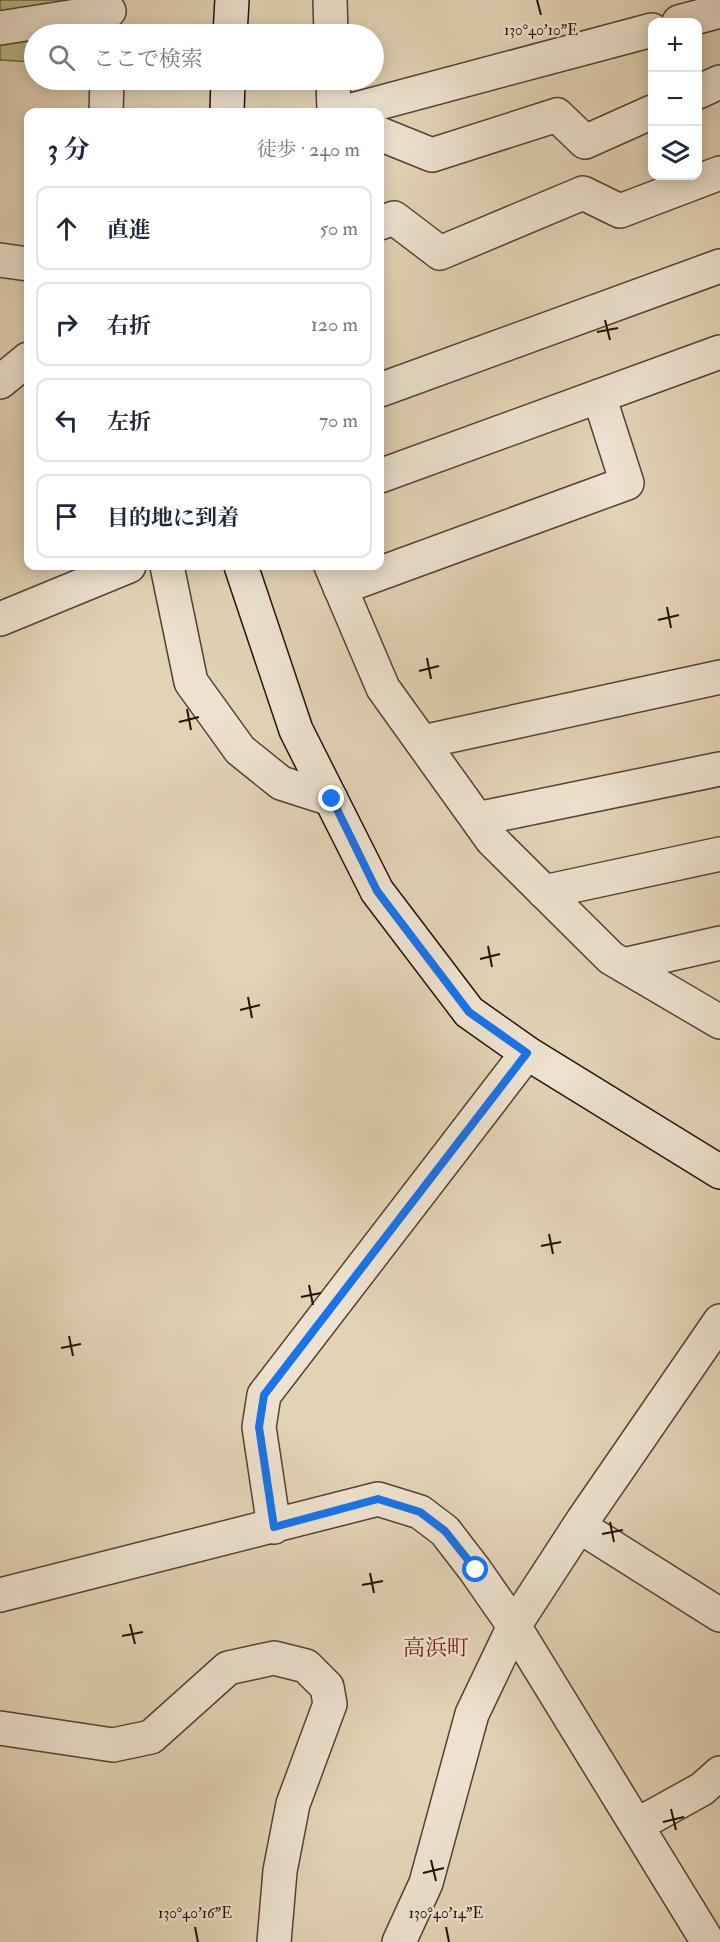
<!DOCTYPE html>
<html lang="ja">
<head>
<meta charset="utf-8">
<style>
  body { margin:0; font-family:"IM FELL Double Pica","Noto Serif JP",serif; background:#f2f2f3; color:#1f2937 }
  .controls { position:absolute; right:18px; top:18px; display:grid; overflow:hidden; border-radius:12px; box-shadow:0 3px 15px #0003 }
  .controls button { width:54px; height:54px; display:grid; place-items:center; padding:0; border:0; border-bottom:2px solid #e0e1e3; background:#fff; color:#1f2937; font:30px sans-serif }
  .stop { position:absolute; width:18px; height:18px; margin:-14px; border:4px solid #1a73e8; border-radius:50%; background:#fff }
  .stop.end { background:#1a73e8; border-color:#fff; box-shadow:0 2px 6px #0008 }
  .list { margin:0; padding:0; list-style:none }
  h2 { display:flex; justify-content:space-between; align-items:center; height:78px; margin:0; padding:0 24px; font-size:26px }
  h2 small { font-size:20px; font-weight:400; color:#747a83 }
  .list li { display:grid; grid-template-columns:39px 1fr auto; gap:18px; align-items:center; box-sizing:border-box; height:84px; margin:0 12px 12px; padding:0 12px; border:2px solid #e0e1e3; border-radius:12px }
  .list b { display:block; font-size:22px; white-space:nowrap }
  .list em { font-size:20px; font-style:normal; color:#747a83 }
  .icon { flex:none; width:33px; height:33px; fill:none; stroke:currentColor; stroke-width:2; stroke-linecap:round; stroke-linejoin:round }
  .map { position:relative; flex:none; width:720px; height:1942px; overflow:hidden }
  .search { position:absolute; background:#fff; box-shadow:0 3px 15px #0003; left:24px; top:24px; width:360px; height:66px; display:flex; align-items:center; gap:15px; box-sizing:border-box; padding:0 21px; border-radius:33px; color:#747a83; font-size:22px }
  .panel { position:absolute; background:#fff; box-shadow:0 3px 15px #0003; left:24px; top:108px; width:360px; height:462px; border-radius:12px }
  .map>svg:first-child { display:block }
  .green { fill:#b9bb8a; stroke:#706649; stroke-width:1.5 }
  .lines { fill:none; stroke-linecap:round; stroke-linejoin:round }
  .street-casing { stroke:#554233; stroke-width:36 }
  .secondary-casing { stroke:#261108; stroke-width:36 }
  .street { stroke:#ede2cf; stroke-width:33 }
  .secondary { stroke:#ede2cf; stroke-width:33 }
  .route { stroke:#1a73e8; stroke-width:8 }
  .ticks { fill:none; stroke:#261108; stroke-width:2 }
  .labels { text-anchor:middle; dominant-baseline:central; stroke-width:4.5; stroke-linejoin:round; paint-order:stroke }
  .quarter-label { font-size:22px; fill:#7a1f14; stroke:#ede2cf }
  .ticks-label { font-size:15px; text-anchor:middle; fill:#261108; stroke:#ede2cf; stroke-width:4.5; stroke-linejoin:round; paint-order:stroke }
</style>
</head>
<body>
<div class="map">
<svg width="720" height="1942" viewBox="0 0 720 1942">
  <rect width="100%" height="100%" fill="#e3d3b5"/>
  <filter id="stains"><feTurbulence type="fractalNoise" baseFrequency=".00333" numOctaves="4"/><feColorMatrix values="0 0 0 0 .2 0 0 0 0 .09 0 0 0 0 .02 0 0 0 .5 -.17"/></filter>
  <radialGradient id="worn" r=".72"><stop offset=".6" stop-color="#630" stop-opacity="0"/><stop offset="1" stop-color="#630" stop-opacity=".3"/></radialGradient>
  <path class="green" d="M0 0H110L105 34H34V62L0 60Z"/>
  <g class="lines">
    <g class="street-casing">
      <path id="street" d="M330 0 331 34
        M679 22 720 11
        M0 28 109 11
        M333 80 334 112
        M698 92 720 82
        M106 112 107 80
        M345 112 652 30
        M380 134 432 155 557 115 585 142 652 112
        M380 223 394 218 440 253 583 193 620 211 720 173
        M0 260 28 264
        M0 382 28 359
        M380 390 720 266
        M380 476 720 352
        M167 566 191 682 240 750 281 783 331 799
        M331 566 383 688 492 840 611 958 720 1022
        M340 588 627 483 599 396
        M0 619 129 566
        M422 742 720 677
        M477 819 720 769
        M544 892 720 854
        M623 965 720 943
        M579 1526 720 1615
        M274 1527 259 1427 264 1395 527 1053
        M0 1595 378 1499 420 1512 445 1531 475 1570 514 1626 708 1942
        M0 1728 113 1745 151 1737 228 1668 274 1658 306 1666 327 1687 330 1704 293 1804 280 1871 274 1942
        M637 1825 702 1789 720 1773
        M399 1942 426 1883 472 1714 514 1626 583 1520 720 1321"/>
    </g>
    <g class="secondary-casing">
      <path id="secondary" d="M230 34 232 0
        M227 112 228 80
        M241 566 296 730 377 891 469 1012 527 1053 720 1172"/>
    </g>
    <use href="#street" class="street"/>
    <use href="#secondary" class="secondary"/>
  </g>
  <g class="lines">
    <path class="route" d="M332 799 377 891 469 1012 527 1053 264 1395 259 1427 274 1527 378 1499 420 1512 445 1531 476 1570"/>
  </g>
  <path class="ticks" d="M537 0 541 15M605 320 610 340M597 332 618 328M667 607 671 628M658 620 679 615M427 658 431 679M419 671 439 666M187 709 191 730M179 722 199 717M488 946 492 967M480 959 500 954M248 997 252 1018M240 1010 260 1005M549 1234 553 1254M541 1246 561 1242M309 1285 313 1305M301 1297 321 1293M69 1336 73 1356M61 1348 81 1344M610 1522 614 1542M602 1534 623 1530M370 1573 374 1593M362 1585 383 1581M130 1624 135 1644M122 1636 143 1632M671 1809 676 1830M663 1822 684 1817M431 1860 436 1881M423 1873 444 1868M195 1927 198 1942M446 1927 449 1942"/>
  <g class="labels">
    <g class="quarter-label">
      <text x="436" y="1648">高浜町</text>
    </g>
  </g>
  <g class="ticks-label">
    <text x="541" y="35">130°40'10"E</text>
    <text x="195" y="1918">130°40'16"E</text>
    <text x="446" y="1918">130°40'14"E</text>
  </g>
  <rect width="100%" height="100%" filter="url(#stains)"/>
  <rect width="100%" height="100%" fill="url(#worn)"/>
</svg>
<div class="controls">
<button>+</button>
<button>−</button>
<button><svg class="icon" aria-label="layers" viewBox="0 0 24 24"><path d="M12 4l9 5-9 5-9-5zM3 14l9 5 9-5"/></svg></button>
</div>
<div class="stop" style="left:476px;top:1570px"></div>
<div class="stop end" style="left:332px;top:799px"></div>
<div class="search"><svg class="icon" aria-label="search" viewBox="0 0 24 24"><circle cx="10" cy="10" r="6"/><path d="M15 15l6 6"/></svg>ここで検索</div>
<section class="panel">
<h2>3 分<small>徒歩 · 240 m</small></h2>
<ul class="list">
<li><svg class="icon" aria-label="ahead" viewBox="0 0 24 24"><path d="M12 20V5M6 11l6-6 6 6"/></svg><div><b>直進</b></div><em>50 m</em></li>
<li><svg class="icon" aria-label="right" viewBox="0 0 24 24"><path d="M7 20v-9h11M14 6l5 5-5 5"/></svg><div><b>右折</b></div><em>120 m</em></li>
<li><svg class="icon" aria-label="left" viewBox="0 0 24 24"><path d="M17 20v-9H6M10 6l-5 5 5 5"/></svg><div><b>左折</b></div><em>70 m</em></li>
<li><svg class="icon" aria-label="arrive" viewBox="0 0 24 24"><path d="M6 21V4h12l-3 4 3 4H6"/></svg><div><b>目的地に到着</b></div></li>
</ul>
</section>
</div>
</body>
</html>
